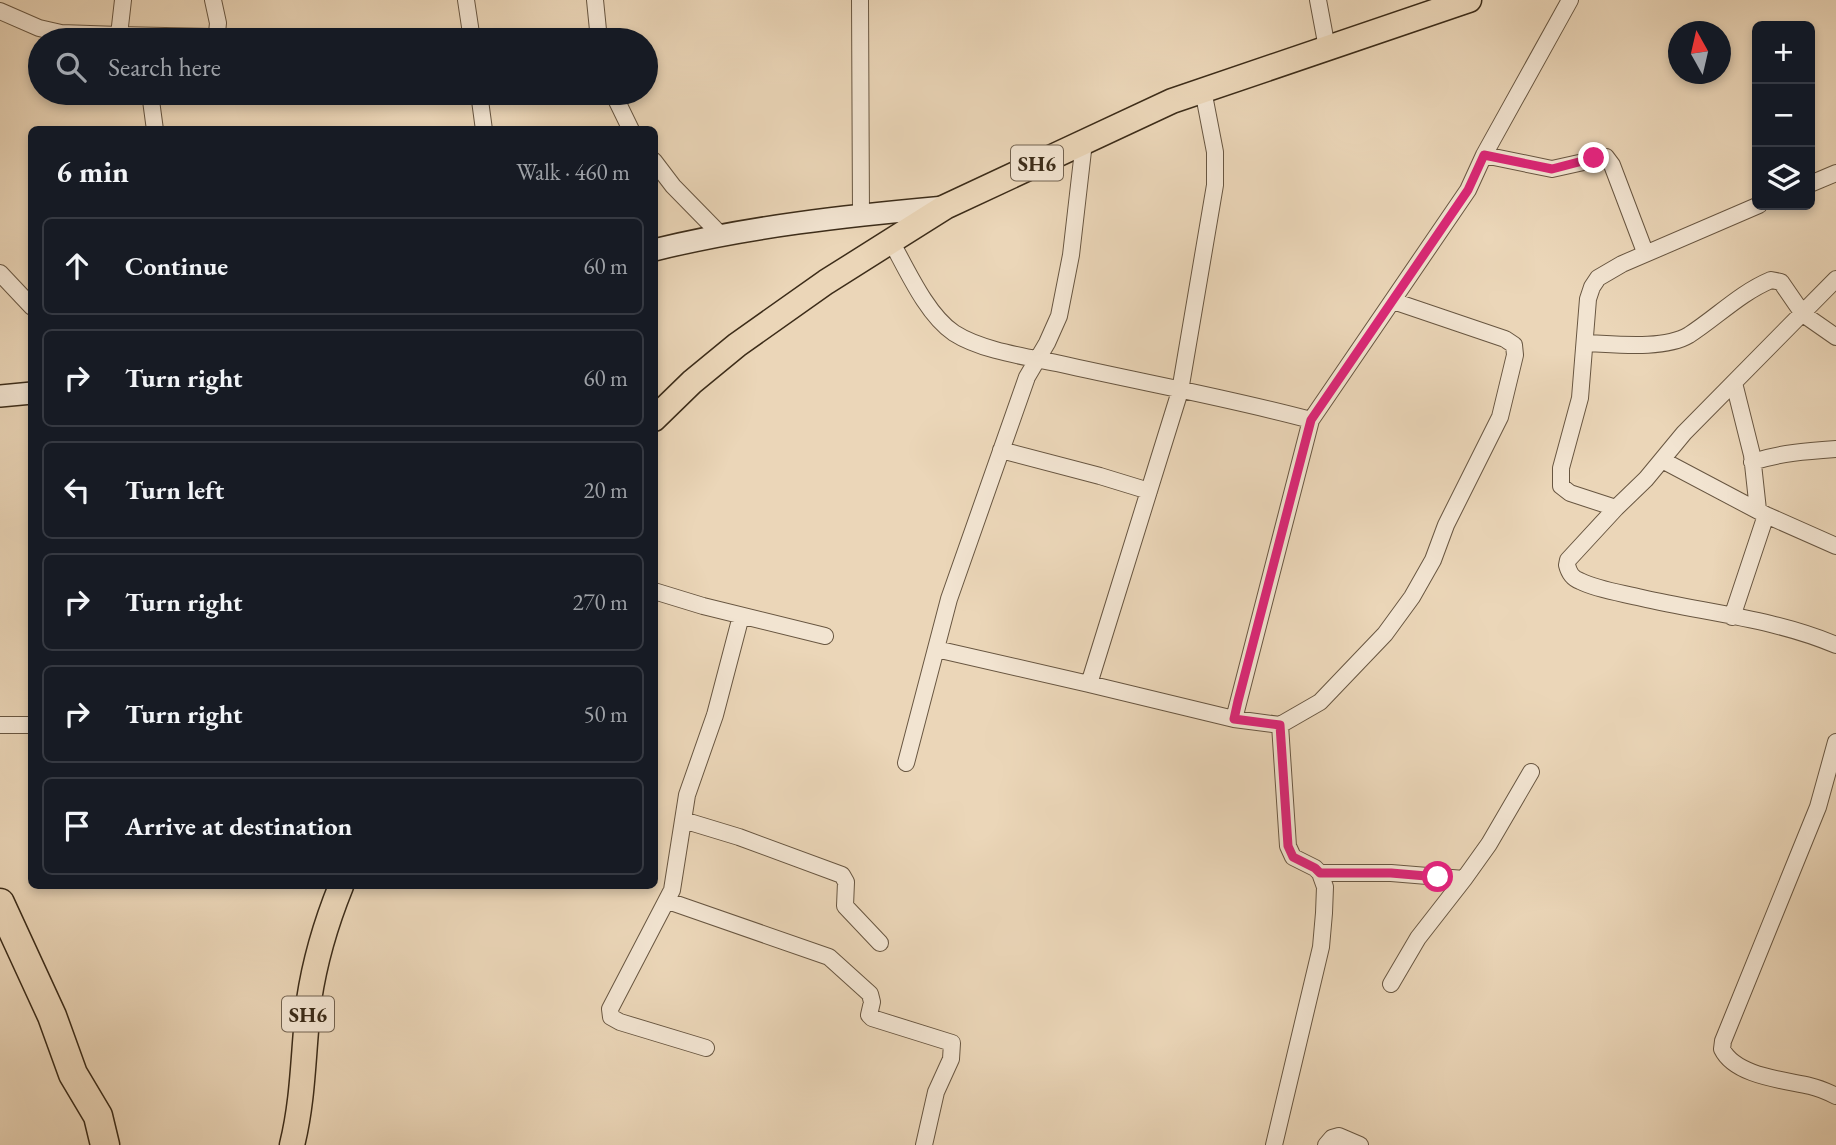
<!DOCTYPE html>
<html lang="en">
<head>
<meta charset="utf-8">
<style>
  body { margin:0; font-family:"EB Garamond",serif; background:#20242c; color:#f1f3f6 }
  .controls { position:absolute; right:21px; top:21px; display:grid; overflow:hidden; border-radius:10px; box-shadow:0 4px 10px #0003 }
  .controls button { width:63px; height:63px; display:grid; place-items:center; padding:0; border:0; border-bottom:2px solid #363941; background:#171b24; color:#f1f3f6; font:35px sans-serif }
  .compass { position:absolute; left:1668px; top:21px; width:63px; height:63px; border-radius:50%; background:#171b24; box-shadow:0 4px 10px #0003; rotate:352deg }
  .stop { position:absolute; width:21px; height:21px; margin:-16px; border:5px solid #db2777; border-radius:50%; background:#fff }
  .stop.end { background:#db2777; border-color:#fff; box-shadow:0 2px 7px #0008 }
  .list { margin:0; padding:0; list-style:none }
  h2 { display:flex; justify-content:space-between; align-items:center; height:91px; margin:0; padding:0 28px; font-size:30px }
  h2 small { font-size:23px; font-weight:400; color:#9ea1a6 }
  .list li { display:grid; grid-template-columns:46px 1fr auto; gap:21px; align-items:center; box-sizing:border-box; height:98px; margin:0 14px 14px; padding:0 14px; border:2px solid #363941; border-radius:10px }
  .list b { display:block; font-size:26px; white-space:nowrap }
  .list em { font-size:23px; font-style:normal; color:#9ea1a6 }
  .icon { flex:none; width:38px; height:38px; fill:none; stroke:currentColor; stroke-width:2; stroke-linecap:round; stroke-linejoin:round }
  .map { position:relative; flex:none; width:1836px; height:1145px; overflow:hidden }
  .search { position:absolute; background:#171b24; box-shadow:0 4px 10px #0003; left:28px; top:28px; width:630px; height:77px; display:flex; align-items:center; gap:18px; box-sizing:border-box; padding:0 24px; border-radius:38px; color:#9ea1a6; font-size:26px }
  .panel { position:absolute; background:#171b24; box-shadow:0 4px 10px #0003; left:28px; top:126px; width:630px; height:763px; border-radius:10px }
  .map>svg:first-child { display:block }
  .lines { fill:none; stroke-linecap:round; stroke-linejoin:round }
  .street-casing { stroke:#685641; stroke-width:18 }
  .secondary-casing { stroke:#3c2c19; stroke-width:24 }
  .primary-casing { stroke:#3c2c19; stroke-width:27 }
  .highway-casing { stroke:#3c2c19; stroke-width:31 }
  .street { stroke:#f2e4d1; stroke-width:16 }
  .secondary { stroke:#f2e4d1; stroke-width:21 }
  .primary { stroke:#ebd6b8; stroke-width:24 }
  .highway { stroke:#ebd6b8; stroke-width:28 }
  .route { stroke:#db2777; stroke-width:9 }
  .labels { text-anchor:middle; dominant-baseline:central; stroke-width:6; stroke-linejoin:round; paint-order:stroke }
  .shield { fill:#f2e4d1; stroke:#736350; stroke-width:2 }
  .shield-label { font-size:21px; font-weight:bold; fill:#3c2c19 }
</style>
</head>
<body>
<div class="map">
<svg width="1836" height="1145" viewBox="0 0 1836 1145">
  <rect width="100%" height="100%" fill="#ebd6b8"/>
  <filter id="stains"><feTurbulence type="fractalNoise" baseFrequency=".00286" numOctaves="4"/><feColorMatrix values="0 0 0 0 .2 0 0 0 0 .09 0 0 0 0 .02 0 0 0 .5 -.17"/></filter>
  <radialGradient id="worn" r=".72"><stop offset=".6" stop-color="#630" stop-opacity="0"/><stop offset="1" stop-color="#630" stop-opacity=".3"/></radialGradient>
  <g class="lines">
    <g class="street-casing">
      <path id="street" d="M466 0 472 40
        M595 0 599 40
        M860 0 861 215
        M1318 0 1327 48
        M0 11 39 28 61 33 119 35 123 0
        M119 35 211 37 217 33 218 23 213 0
        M1203 90 1215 152V185L1180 391 1089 684 1234 719 1280 725 1320 702 1385 634 1412 597 1433 560 1446 525 1500 417 1515 355 1514 345 1505 339 1393 301
        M150 93 155 130
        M479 93 484 130
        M613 93 631 130
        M1484 155 1552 169 1606 157 1612 165 1645 252
        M654 161 673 186 720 234
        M1810 184 1836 173
        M1759 205 1622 264 1598 278 1592 287 1588 299 1580 398 1561 468V486L1570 493 1616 508 1646 479 1684 433 1836 279
        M891 241C907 270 927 315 954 333 982 351 1028 357 1061 364 1145 383 1229 398 1311 420
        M0 273 32 307
        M1586 343C1614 344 1664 350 1689 335 1717 317 1740 293 1771 280L1781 282 1803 314 1836 337
        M1734 383 1752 455 1758 510
        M1001 450 1100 476 1149 491
        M1662 460 1766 515 1836 546
        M1752 462C1780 453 1807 451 1836 449
        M1616 508 1568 560 1567 565C1569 573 1572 578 1580 581 1598 590 1622 593 1642 598 1707 613 1775 619 1836 645
        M654 591 703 606 825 636
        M1732 617 1766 515
        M936 649 1089 684
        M1234 719 1311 420 1468 190 1484 155 1570 0
        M0 725H32
        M1836 742 1818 807 1723 1041 1722 1049C1735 1076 1784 1080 1810 1086 1819 1088 1828 1092 1836 1096
        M906 763 949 599 1027 377 1047 343 1059 316 1071 255 1084 142
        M683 820 739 837 842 875 846 882 845 906 880 943
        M1320 873H1391L1464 879 1489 844 1531 772
        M668 901 829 957 870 994 872 1002 869 1015 872 1018 952 1043 951 1059 936 1092 924 1145
        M1391 984 1418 938 1464 879
        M706 1048 620 1022 611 1017 610 1009 672 890 687 795 715 715 741 616
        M1274 1145 1321 947 1324 913 1325 887 1320 873 1315 868 1293 857 1288 846 1280 725
        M1326 1145 1332 1138 1339 1136 1360 1145"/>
    </g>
    <g class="secondary-casing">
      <path id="secondary" d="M654 250C751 226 846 216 945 207
        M0 396 32 393"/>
    </g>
    <g class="primary-casing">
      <path id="primary" d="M654 419 692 382 737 345 826 282 945 207 1172 101 1469 0
        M292 1145C304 1097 303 1049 309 1000 315 960 326 923 341 886"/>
    </g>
    <g class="highway-casing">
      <path id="highway" d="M0 903 52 1016 73 1074 98 1116 105 1145"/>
    </g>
    <use href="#street" class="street"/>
    <use href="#secondary" class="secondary"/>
    <use href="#primary" class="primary"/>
    <use href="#highway" class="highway"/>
  </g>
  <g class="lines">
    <path class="route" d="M1438 877 1391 873H1320L1315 868 1293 857 1288 846 1280 725 1234 719 1238 701 1311 420 1468 190 1484 155 1552 169 1594 158"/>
  </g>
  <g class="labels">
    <g class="shield">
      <rect x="1011" y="145.5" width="52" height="35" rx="5"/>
      <rect x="282" y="996.5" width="52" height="35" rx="5"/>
    </g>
    <g class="shield-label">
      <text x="1037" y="163">SH6</text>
      <text x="308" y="1014">SH6</text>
    </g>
  </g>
  <rect width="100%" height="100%" filter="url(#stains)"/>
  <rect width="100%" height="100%" fill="url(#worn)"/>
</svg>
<div class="controls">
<button>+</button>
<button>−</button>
<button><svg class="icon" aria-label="layers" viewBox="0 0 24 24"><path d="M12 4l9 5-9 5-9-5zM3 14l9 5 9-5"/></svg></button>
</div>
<svg class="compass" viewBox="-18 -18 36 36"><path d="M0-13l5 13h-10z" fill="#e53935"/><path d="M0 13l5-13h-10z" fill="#9ea1a6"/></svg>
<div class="stop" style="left:1438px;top:877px"></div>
<div class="stop end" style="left:1594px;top:158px"></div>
<div class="search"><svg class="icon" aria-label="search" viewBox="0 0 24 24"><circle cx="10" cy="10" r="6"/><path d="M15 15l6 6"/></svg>Search here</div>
<section class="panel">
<h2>6 min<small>Walk · 460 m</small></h2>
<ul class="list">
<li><svg class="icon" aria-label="ahead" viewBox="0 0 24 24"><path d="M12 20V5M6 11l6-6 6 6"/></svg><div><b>Continue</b></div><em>60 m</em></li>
<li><svg class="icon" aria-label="right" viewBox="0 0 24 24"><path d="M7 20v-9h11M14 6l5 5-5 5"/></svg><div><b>Turn right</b></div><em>60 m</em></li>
<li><svg class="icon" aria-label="left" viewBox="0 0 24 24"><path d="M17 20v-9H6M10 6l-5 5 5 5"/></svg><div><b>Turn left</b></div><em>20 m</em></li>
<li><svg class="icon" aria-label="right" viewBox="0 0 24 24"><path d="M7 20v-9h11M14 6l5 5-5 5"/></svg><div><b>Turn right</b></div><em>270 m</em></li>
<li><svg class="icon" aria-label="right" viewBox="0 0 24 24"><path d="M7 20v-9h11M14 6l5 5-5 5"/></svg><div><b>Turn right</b></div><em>50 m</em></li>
<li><svg class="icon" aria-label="arrive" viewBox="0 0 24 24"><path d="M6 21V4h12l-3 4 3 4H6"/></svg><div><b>Arrive at destination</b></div></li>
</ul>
</section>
</div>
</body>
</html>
